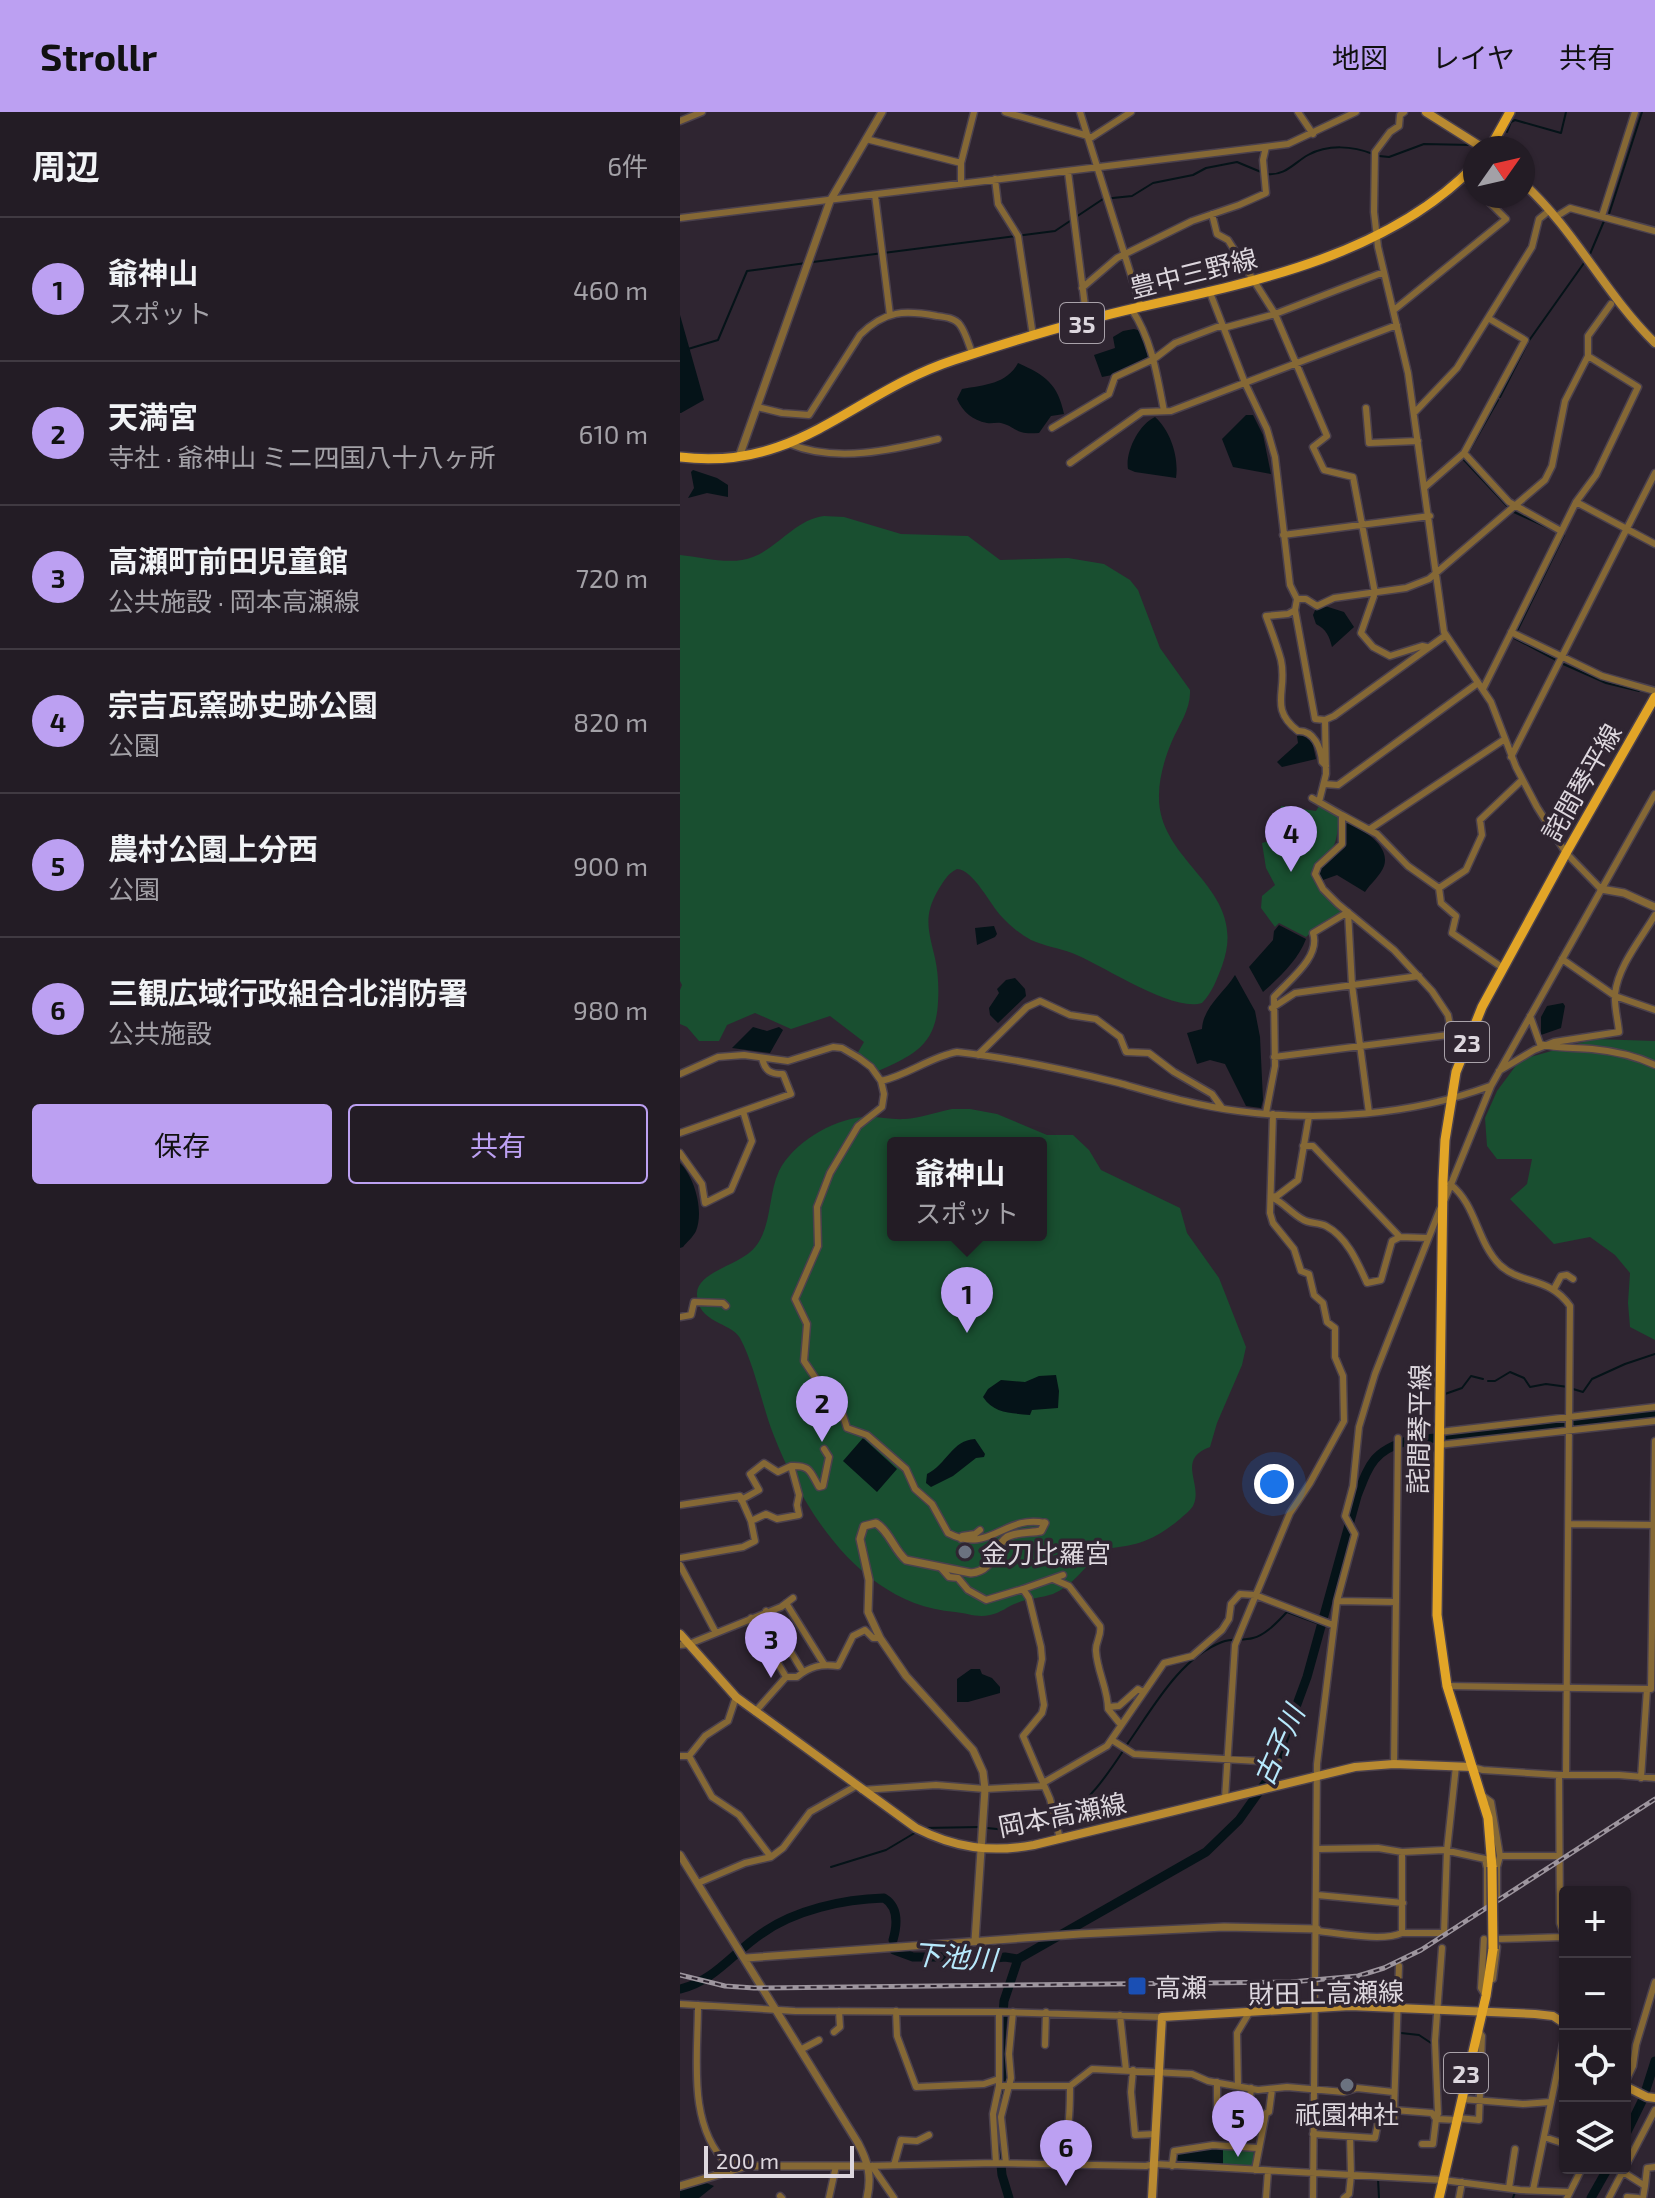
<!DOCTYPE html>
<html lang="ja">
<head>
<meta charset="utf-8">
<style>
  body { margin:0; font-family:"Exo 2","Noto Sans JP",sans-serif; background:#2f2932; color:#f1f3f6 }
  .controls { position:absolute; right:24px; bottom:24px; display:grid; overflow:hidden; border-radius:8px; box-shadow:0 2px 6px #0004 }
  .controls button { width:72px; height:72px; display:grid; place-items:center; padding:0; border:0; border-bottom:2px solid #403a42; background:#231c25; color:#f1f3f6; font:40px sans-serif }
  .compass { position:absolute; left:783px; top:24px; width:72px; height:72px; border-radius:50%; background:#231c25; box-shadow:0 2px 6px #0004; rotate:56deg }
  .scale { position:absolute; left:24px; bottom:20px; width:150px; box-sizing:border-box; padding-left:8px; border:4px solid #ddd7de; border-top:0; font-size:22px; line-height:28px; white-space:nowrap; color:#ddd7de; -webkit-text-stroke:6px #2f2531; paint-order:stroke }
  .you { position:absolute; left:594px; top:1372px; width:28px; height:28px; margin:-20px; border:6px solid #fff; border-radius:50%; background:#1a73e8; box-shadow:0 0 0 12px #1a73e833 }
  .badge { display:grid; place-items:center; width:52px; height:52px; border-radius:50%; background:#bca0f2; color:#111; font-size:26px; font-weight:700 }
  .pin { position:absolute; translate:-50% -66px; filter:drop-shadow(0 2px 4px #0008) }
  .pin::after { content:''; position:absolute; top:42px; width:28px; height:24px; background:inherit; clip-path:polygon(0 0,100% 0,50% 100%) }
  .popup { position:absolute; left:207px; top:1025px; width:160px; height:104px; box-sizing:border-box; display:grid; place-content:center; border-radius:8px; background:#231c25; filter:drop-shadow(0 2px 6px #0005); font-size:26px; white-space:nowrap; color:#a3a1a7 }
  .popup b { font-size:30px; color:#f1f3f6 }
  .popup::after { content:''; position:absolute; left:50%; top:100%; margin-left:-16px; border:16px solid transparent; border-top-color:#231c25 }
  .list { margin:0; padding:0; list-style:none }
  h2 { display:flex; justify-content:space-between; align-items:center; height:104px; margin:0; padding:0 32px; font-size:34px }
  h2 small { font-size:26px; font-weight:400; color:#a3a1a7 }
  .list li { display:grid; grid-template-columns:52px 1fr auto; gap:24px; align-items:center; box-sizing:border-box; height:144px; padding:0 32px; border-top:2px solid #403a42 }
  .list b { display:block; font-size:30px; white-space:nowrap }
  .list p { margin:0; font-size:26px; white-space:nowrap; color:#a3a1a7 }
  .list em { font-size:26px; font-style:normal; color:#a3a1a7 }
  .actions { display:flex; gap:16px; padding:24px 32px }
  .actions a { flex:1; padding:18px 0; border:2px solid #bca0f2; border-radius:8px; text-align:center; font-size:28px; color:#bca0f2 }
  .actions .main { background:#bca0f2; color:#111 }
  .icon { flex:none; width:44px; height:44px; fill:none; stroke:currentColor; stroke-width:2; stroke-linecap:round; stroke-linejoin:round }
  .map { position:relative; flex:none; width:975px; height:2086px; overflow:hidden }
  header { display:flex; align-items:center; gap:48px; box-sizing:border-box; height:112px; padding:0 40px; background:#bca0f2; color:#111 }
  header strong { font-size:38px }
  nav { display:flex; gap:44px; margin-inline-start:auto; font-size:28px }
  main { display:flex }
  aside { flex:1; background:#231c25 }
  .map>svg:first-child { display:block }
  .green { fill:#194f30; fill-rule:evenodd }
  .water { fill:#051318 }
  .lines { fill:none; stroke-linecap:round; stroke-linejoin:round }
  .stream { stroke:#051318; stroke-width:2 }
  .river { stroke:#051318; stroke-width:9 }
  .minor-casing { stroke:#4b414d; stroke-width:9 }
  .tertiary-casing { stroke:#4b414d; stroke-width:10 }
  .secondary-casing { stroke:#4b414d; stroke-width:11 }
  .primary-casing { stroke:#4b414d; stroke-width:12 }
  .minor { stroke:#856835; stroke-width:6 }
  .tertiary { stroke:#856835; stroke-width:7 }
  .secondary { stroke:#b98a31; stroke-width:8 }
  .primary { stroke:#e2a527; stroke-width:9 }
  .rail-casing { stroke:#9d959e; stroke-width:5 }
  .rail { stroke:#2f2531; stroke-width:2; stroke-dasharray:6; stroke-linecap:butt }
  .primary-bridge-casing { stroke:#4b414d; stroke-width:12; stroke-linecap:butt }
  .primary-bridge { stroke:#e2a527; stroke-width:9 }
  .worship-dot { fill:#6b7280; stroke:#2f2531; stroke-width:3 }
  .transit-dot { fill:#1a4fb4; stroke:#2f2531; stroke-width:3 }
  .labels { text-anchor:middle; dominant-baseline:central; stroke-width:7; stroke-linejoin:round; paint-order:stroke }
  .shield { fill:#2f2531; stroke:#a9a2aa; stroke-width:2 }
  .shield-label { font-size:24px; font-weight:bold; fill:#ddd7de }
  .street-label { font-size:26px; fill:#ddd7de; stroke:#2f2531 }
  .poi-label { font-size:26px; fill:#ddd7de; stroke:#2f2531; text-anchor:start }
  .water-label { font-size:28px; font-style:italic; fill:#b7e9fc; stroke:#2f2531 }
</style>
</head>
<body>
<header>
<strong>Strollr</strong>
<nav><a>地図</a><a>レイヤ</a><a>共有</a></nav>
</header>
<main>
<aside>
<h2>周辺<small>6件</small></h2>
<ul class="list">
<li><span class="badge">1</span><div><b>爺神山</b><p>スポット</p></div><em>460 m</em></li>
<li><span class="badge">2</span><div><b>天満宮</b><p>寺社 · 爺神山 ミニ四国八十八ヶ所</p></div><em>610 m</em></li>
<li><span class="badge">3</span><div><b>高瀬町前田児童館</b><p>公共施設 · 岡本高瀬線</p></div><em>720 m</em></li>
<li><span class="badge">4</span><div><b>宗吉瓦窯跡史跡公園</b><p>公園</p></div><em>820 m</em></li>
<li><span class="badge">5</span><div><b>農村公園上分西</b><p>公園</p></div><em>900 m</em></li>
<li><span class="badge">6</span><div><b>三観広域行政組合北消防署</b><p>公共施設</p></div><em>980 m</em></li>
</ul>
<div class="actions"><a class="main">保存</a><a>共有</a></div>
</aside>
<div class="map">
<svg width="975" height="2086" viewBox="0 0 975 2086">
  <rect width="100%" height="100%" fill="#2f2531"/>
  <path class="green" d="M144 404 164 405 221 422 288 424 320 448 388 446 424 452 450 468 458 478 480 536 510 578C511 597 499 613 492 629 485 645 479 666 479 683 477 753 571 775 542 854 537 867 532 881 522 891 493 901 421 852 392 841 379 836 364 834 351 828 341 823 329 813 322 805 310 793 294 758 277 757 267 762 263 770 257 780 243 805 249 820 255 846 258 860 259 875 258 890 256 933 234 943 198 959L177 942 184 930 150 904 111 917 75 901 47 913 39 929H19L7 915 0 912V878L2 873 0 869V443C19 445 43 451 62 448 94 443 112 408 144 404Z
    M601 694 636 699 639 694 658 704C659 733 651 741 634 763L665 798 641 812 626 825 599 811 595 815 581 796 582 784 595 773 586 756 582 731 599 726Z
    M914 927 975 929V1228L950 1215 948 1191 950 1161 935 1143 910 1125 874 1132 830 1087 847 1072 852 1047H817L807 1034 805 1006 817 979 840 948Z
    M272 997H290L317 1002 367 1023H393L409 1038 421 1058 500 1096 507 1121 539 1166 566 1235 562 1253 537 1311 530 1335C495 1348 524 1372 513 1394 510 1399 504 1403 500 1407 472 1430 456 1434 421 1437 408 1453 392 1474 373 1482 361 1486 349 1486 337 1491 328 1494 321 1501 310 1503 297 1506 287 1501 275 1500 183 1493 124 1401 94 1324 82 1294 75 1254 60 1226 51 1210 16 1211 17 1181 18 1159 62 1153 76 1134 92 1113 88 1083 99 1059 113 1031 151 1008 183 1005 197 1004 211 1008 225 1007 240 1006 257 1000 272 997ZM213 1031H361V1123H213Z
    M543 2035 574 2037 573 2056 543 2054Z"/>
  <path class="water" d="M0 203 24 288 1 301H0Z
    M454 217 461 219 468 245 432 263 422 265 414 243 435 236 433 225 443 219Z
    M338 251C365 263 378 272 384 302L371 304 359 321C334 323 339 316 321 311 316 310 312 312 307 311 292 308 283 300 277 287L282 277C304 273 327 272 338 251Z
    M566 303H573L583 323 591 362 553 355 542 327Z
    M475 305C491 319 499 346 496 366L455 360 448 357C445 340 459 312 475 305Z
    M13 358 37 366 48 373V385L27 381 8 386 14 376 11 360Z
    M645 494 664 500 674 515 652 535C649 524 647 518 636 512L633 503 636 496Z
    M624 620 632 629 636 647 602 655 597 650 618 631 617 624Z
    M664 710C680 716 711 732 704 754 701 763 690 772 685 780L657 763 643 768 638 761 640 753 663 732Z
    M599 813 626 827C618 848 600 865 583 880L569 855 593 828 594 819Z
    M314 814 317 822 315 825 297 833 295 816Z
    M555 863 575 899 580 925 583 988 581 996 566 994 545 952 530 948 517 952 507 921 522 917C523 895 544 881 555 863Z
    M335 866 345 877 346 884 318 911 310 903 309 896 319 881 317 877 326 868Z
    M883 891 885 894 881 916 861 923V905L867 894Z
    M73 915 87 919 99 915 103 918 90 941 52 936Z
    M0 1051C15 1066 24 1099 16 1119 13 1125 7 1130 3 1135L0 1136Z
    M376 1263 379 1279 378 1296 352 1298 350 1303C332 1301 314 1302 303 1285L308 1277 321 1268 345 1270 359 1264Z
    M183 1326 217 1357 197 1380 163 1349Z
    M295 1327 305 1342 304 1345 296 1346 273 1364 251 1375 246 1371 247 1362C267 1352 272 1328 295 1327Z
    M291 1557H300L302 1562 312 1566 320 1575V1581L288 1590H277V1567Z
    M543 2035V2054L494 2051 496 2039Z
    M21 2069 34 2074 19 2086H0V2077Z"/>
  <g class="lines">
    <path class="stream" d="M827 20 831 10 835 8 881 21 886 0
      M699 44 709 45 744 32 791 33
      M587 62C605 64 614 51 628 43 648 32 673 34 693 42
      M929 102 962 0
      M910 142 924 109
      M133 150 375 119 423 87 452 84 473 71 513 63 526 56 557 50 581 60
      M8 237 38 228 67 159 126 151
      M820 285 848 230 904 151
      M788 341 818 288
      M784 348 829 396
      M834 400 875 419
      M837 519 884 423
      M834 526 876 548
      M881 551 926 571 959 579
      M808 1269H815L830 1260 844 1266 850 1275 866 1272 888 1275
      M893 1277 903 1280 912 1267 945 1252 975 1242
      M765 1282 782 1276 791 1264 803 1267
      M446 1634C472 1598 498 1547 542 1530 552 1526 563 1529 573 1526 586 1523 598 1509 607 1500L642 1513
      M243 1716 301 1715
      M307 1716C380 1725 406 1695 443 1639
      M151 1755 206 1738 238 1719
      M721 1921 739 1923 751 1931
      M698 2067 699 2086
      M833 2086 835 2080"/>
    <path class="river" d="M214 1838 233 1845H286L289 1849 325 1845 338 1847
      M0 1877C33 1870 54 1840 81 1822 114 1798 164 1787 204 1786 219 1795 217 1814 213 1828
      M945 2024 963 1987 975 1949
      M329 2086 322 2063 317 2013 324 1965 321 1928 324 1889 338 1847 526 1740 559 1708 591 1663 627 1565 677 1384C689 1353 693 1339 727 1329L975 1303
      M911 2086 928 2056"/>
    <g class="minor-casing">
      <path id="minor" d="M325 0 408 24
        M400 0 461 195
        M618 0 633 22
        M724 0 720 3 719 14 710 20 695 40 694 100 698 135 728 261 764 520 811 590 836 655 857 695 886 741 921 777
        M0 9 22 0
        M186 27 281 51
        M409 27 451 0
        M388 60 407 210
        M783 64 795 76
        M315 67 318 92 338 124 353 224
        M281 72V51L294 0
        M195 83 210 203
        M532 102 537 122 548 128 595 202 647 324 633 335 644 358 673 365 695 481 681 521 693 535 710 544 742 534 747 535
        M877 104 890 96 975 119
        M922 104 955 0
        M0 106 608 32 676 0
        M402 176 437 146 512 109 559 93 586 81 583 48 586 35
        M529 178 565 271 587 317 595 345 610 473 617 487 615 498 635 607 645 608 654 604 766 523
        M452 198C472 228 477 263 484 299
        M714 198 826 107 803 84
        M77 295 102 301 129 303 180 223C205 198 225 198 257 204 265 205 275 206 280 213 286 221 289 234 293 243
        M686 296 689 331 738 329
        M735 300 777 256 852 135 859 107 870 98
        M372 316 429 282 435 265 474 247 495 231 537 215H547L595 202 704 160
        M110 332C156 351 212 338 258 327
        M784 341 829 390 881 419
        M390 351 462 300 491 299 717 213
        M745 375 784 341 845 228 808 206
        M896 390 975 432
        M603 423 750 404
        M617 487H626L637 494 654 486 726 476 749 467 865 368 872 354 885 289 908 244V224L931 192
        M615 498 608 502 586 504C591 518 597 533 601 548 608 579 588 596 618 619 634 618 641 636 642 650L646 654
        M831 520 922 564 975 579
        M803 577 896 390 916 363 958 275 908 244
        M831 645 975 361
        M644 672 658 673 798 571
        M632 686 662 703V732L638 754 635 762 643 777 658 792 714 838 752 879 768 903 772 924 783 940
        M639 690 646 662 645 608
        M662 703 697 722 728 754 759 776 761 791 776 804 772 821 823 856
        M690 717 825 627
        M759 776 786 758 802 723 800 708 842 668
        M668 800 672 873 689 1001
        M882 847 935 884 975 898
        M592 896 615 881 739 864
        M850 904 860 932C878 937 894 935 912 937 933 939 956 944 975 953
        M298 943 347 895 360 889 390 903 416 907 440 925 446 940 469 941 494 960 532 982 542 996
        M594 945 768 923 771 920
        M819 959 854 938 874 930 939 920C938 908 934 894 935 882 938 854 961 827 975 803
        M0 962 38 945 64 943 108 949 153 935 162 936 179 946 191 955 201 969 204 982 202 995 178 1014 150 1061 137 1095 138 1134 115 1187 127 1212 124 1249 140 1273 151 1282 161 1297 167 1316 187 1323 226 1357 235 1377 252 1392 268 1421C310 1443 324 1402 365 1411
        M201 969C228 963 250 945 277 940 331 946 387 958 439 971 478 982 517 994 558 999 640 1010 732 1003 810 974
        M586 1001 595 954 594 885C609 868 641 845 633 821L668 800
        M0 1021 111 982 103 962C90 962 85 959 82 946
        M623 1034H633L720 1125
        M0 1041 22 1072 25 1091 51 1078 72 1029 63 999
        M770 1072C797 1093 796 1129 820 1153 841 1173 869 1164 890 1194L886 1662
        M591 1085C603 1090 610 1100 622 1107 629 1112 638 1110 646 1114 667 1125 678 1151 687 1171L701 1168 712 1129 720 1125 748 1126
        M591 1085 597 1084 618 1068 629 1004
        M765 1087 811 974 975 682
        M874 1177 881 1164 887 1163 893 1167
        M0 1205 11 1203 14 1190 43 1191 46 1194
        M759 1320 975 1295
        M759 1333 975 1309
        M111 1354C131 1353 130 1360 139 1375L143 1374 149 1345 144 1337
        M61 1388 79 1378 70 1362 84 1351 98 1360 111 1354 119 1383 117 1393 119 1403 97 1407 86 1402 71 1409
        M0 1393 60 1384 71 1409 75 1429 63 1435 0 1446
        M889 1412 975 1413
        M281 1427 282 1424 295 1422 300 1418
        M0 1453 36 1521
        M262 1457 269 1465 278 1466 288 1478 306 1488 343 1477
        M373 1467 389 1474 420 1514C422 1524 415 1530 416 1539 417 1559 428 1577 428 1597L441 1613
        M657 1489 716 1490
        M106 1491 144 1552
        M86 1499 123 1560
        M71 1506 106 1565
        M0 1533 9 1532 101 1495 113 1486
        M767 1574 971 1577
        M971 1577 975 1329
        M428 1595 439 1594 458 1577 463 1580
        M75 1600 106 1565H117C130 1554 141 1552 158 1554L173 1524 185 1518 193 1526H200
        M432 1628 454 1642 598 1650
        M0 1644H9L25 1624 48 1609 56 1585
        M9 1644 32 1685 59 1703 91 1745
        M714 1652 718 1326
        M792 1655 803 1658 879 1663H939L975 1666
        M879 1663 880 1811 885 1826
        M961 1666 967 1577
        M363 1671 427 1634 484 1551 512 1544 542 1518 549 1507 551 1492 560 1482 575 1483 653 1513
        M182 1678 256 1673 305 1677 364 1674
        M803 1684 811 1690 820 1744
        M545 1686 555 1533 610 1401 630 1371 664 1309 663 1264 655 1245V1216L647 1210 643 1191 634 1183 629 1162 621 1159 614 1137 593 1111 590 1101 593 1002
        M380 1727 370 1687 343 1624 362 1601 364 1593 359 1562 362 1547 361 1535 349 1486 343 1477 383 1463
        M638 1737 698 1736 722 1740 764 1738 805 1747 807 1756 817 1755 820 1744H879
        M807 1756V1794
        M18 1771 65 1751 91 1745 103 1736 130 1700 176 1674
        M637 1783 723 1791
        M817 1785V1755
        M637 1819C659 1821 702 1830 722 1821H764L767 1738 776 1654
        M722 1821V1740
        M804 1827 801 1876 806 1884
        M817 1827 884 1825
        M719 1854 714 1998 752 2001 756 2007 777 2008
        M813 1867 817 1835
        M0 1892 115 1899 319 1900 482 1905
        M18 1893C18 1945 7 2013 47 2052L66 2050 67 2054
        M216 1899 217 1924 236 1975 304 1972 319 1967
        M440 1903 446 1958
        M154 1920 160 1915 159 1899
        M365 1933 366 1900
        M122 1937 139 1928
        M453 1958 451 1980 455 2023 476 2022
        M945 1971 953 1954 956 1933 975 1870
        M558 1973 557 1921 569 1901
        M319 1974H390L412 1957 512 1962 528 1969 578 1978 607 1975 664 1980 677 1976 713 1980
        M782 1987 843 1992 870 1990
        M537 2000V1970
        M756 2004 758 2002 755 1929 762 1836
        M777 2006 799 2008 802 1924 797 1917
        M567 2014 571 1976
        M633 2022 695 2026 698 2011 714 2006V1998
        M670 2025 671 2063
        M864 2025 885 2032
        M742 2032H753L756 2007
        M316 2051 313 2002 319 1974V1900
        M326 2051 321 2005 331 1966 329 1942 333 1900
        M214 2053 221 2028 237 2029 249 2023
        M373 2053C390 2026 390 2006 390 1974
        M186 2054 316 2051 466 2054 475 2052 763 2068 840 2078 889 2080
        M192 2054 214 2086
        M492 2054 494 2039 533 2033 577 2036
        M575 2058 586 2001 589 2000 592 1977
        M943 2060 965 2074 963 2086
        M965 2074 967 2056 975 2055
        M829 2076 835 2037
        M853 2078 885 1922
        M100 2084 102 2086
        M947 2085 958 2086
        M149 2086 156 2054
        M586 2086 588 2059
        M633 2086 637 1652 657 1489 675 1422 665 1404 673 1374 679 1315 695 1262 760 1097
        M664 2086 669 2082 671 2063
        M779 2086 782 2070
        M887 2086 902 2056
        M929 2086 975 1998"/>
    </g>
    <g class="tertiary-casing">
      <path id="tertiary" d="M59 345 150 89 202 0
        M921 777 944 781 975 795
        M0 1743 178 2031C188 2050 192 2064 187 2086
        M295 1829 305 1677 303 1660 293 1638 226 1564 200 1526 188 1500 189 1468 180 1427 184 1414 196 1411C210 1420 214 1438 226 1448L291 1461C315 1459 311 1437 327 1425 335 1420 351 1421 361 1419L365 1411
        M66 1846 400 1822 544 1815 637 1817
        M0 2074 67 2054H186"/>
    </g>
    <g class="secondary-casing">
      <path id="secondary" d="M746 0 803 36
        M843 71C895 118 925 182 975 231
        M0 1522 56 1585 236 1716C275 1736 311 1741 354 1733L675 1655 714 1652 792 1655
        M945 1974 967 1985 975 1986
        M472 2086 482 1905 670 1894 855 1902 873 1904 885 1912"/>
    </g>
    <g class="primary-casing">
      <path id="primary" d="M810 36 830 0
        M0 345C118 360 173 281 274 248 335 228 398 209 460 195 576 170 710 142 795 53
        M812 1755 808 1706 767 1574 757 1503 763 1069 765 1028 776 960 802 895 886 741 975 585
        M759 2086 806 1884 813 1837"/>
    </g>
    <use href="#minor" class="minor"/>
    <use href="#tertiary" class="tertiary"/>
    <use href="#secondary" class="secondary"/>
    <use href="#primary" class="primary"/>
    <g class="rail-casing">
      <path id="rail" d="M0 1863 45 1874 74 1876 611 1870 678 1864 704 1856 741 1838 975 1687"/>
    </g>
    <use href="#rail" class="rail"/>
    <g class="primary-bridge-casing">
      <path id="primary-bridge" d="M812 1755 813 1837"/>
    </g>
    <use href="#primary-bridge" class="primary-bridge"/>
  </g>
  <g class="worship-dot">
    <circle cx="285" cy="1440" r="8"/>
    <circle cx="667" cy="1973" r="8"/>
  </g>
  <rect class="transit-dot" x="447" y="1864" width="20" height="20" rx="4"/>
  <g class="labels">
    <g class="shield">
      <rect x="380" y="191" width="44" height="40" rx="6"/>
      <rect x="765" y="910" width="44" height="40" rx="6"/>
      <rect x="764" y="1941" width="44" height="40" rx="6"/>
    </g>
    <g class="shield-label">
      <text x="402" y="211">35</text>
      <text x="787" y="930">23</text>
      <text x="786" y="1961">23</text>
    </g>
    <g class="street-label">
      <text transform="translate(513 160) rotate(-14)">豊中三野線</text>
      <text transform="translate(901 670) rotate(-60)">詫間琴平線</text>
      <text transform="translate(738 1317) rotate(-89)">詫間琴平線</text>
      <text transform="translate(382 1702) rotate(-11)">岡本高瀬線</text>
      <text transform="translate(646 1880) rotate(-1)">財田上高瀬線</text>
    </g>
    <g class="poi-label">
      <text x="301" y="1440">金刀比羅宮</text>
      <text x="475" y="1874">高瀬</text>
      <text x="667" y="2001" text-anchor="middle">祇園神社</text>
    </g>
    <g class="water-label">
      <text transform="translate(598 1633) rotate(-66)">古子川</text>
      <text transform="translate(275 1844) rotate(4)">下池川</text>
    </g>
  </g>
</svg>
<div class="controls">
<button>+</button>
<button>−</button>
<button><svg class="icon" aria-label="locate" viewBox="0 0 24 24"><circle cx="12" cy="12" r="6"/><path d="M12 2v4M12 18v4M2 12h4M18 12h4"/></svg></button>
<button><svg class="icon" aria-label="layers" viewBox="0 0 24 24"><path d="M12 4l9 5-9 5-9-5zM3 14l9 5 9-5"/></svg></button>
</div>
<svg class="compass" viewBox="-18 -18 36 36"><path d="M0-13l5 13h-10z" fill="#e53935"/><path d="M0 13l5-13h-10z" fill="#a3a1a7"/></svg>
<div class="scale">200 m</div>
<div class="you"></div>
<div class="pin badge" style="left:287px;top:1221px">1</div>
<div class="popup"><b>爺神山</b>スポット</div>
<div class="pin badge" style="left:142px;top:1330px">2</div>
<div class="pin badge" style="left:91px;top:1566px">3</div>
<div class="pin badge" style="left:611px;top:760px">4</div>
<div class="pin badge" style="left:558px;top:2045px">5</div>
<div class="pin badge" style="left:386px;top:2074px">6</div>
</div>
</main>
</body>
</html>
